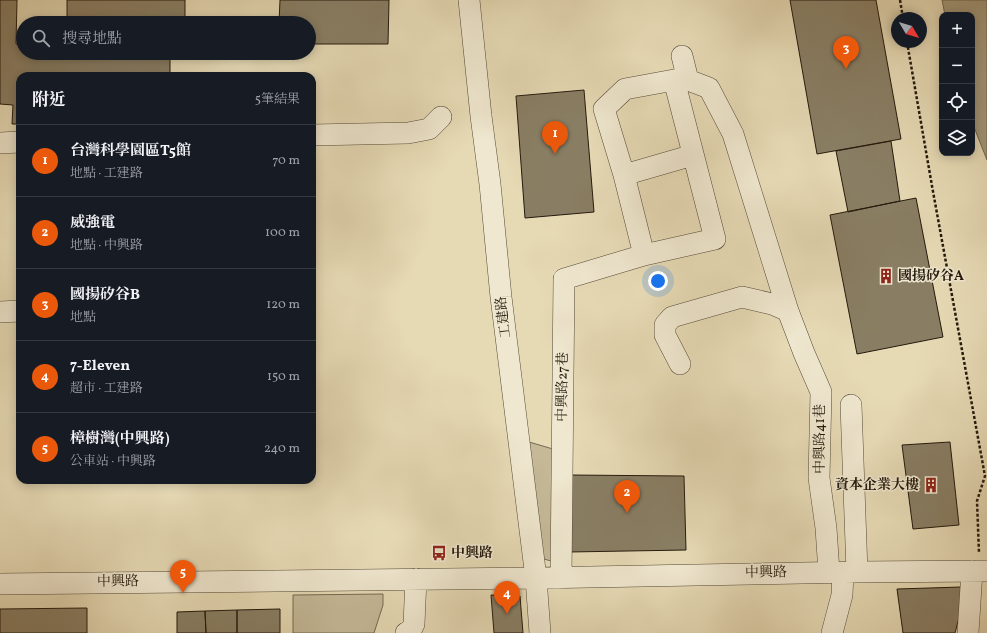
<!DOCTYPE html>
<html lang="zh-TW">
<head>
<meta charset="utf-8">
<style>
  body { margin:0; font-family:Vollkorn,"Noto Serif TC",serif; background:#20242c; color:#f1f3f6 }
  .controls { position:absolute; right:12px; top:12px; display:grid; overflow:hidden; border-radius:8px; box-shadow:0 2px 10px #0003 }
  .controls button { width:36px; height:36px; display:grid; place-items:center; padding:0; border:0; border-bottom:1px solid #363941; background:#171b24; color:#f1f3f6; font:20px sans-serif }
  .compass { position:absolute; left:891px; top:12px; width:36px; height:36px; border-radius:50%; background:#171b24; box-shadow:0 2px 10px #0003; rotate:128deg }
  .you { position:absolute; left:658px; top:281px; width:14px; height:14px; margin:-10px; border:3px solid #fff; border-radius:50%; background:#1a73e8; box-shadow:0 0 0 6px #1a73e833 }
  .badge { display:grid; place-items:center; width:26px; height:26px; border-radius:50%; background:#ea580c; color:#fff; font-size:13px; font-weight:700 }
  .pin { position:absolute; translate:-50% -33px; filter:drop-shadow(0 1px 2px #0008) }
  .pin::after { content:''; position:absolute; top:21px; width:14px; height:12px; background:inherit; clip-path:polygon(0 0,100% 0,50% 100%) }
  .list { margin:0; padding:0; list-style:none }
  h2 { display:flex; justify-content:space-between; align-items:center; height:52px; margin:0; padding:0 16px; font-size:17px }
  h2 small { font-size:13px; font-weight:400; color:#9ea1a6 }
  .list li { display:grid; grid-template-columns:26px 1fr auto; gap:12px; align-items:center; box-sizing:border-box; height:72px; padding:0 16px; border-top:1px solid #363941 }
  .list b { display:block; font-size:15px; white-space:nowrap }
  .list p { margin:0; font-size:13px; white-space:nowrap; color:#9ea1a6 }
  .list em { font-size:13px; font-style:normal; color:#9ea1a6 }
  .icon { flex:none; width:22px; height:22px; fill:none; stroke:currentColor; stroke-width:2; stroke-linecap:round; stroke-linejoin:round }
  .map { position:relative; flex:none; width:987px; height:633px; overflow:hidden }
  .search { position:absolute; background:#171b24; box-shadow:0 2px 10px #0003; left:16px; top:16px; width:300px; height:44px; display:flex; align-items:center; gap:10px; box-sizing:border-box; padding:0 14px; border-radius:22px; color:#9ea1a6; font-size:15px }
  .panel { position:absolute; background:#171b24; box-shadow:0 2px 10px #0003; left:16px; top:72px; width:300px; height:412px; border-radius:12px }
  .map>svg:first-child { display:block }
  .green { fill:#c5b998; stroke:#746a52 }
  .water { fill:#a4997c; stroke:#716650 }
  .building { fill:#897e64; stroke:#241a0d }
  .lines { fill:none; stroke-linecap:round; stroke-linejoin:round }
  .minor-casing { stroke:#544a37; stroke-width:22 }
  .path { stroke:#241a0d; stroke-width:2.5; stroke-dasharray:3 2; stroke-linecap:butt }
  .minor { stroke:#efe7cf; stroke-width:21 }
  .labels { text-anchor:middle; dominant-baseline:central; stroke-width:3; stroke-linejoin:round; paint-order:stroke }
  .poi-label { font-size:14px; font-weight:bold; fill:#241a0d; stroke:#efe7cf; text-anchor:start }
  .street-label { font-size:14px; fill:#241a0d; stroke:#efe7cf }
</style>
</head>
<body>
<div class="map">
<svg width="987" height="633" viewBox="0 0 987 633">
  <rect width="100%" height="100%" fill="#e6dab5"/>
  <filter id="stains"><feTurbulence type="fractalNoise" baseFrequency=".005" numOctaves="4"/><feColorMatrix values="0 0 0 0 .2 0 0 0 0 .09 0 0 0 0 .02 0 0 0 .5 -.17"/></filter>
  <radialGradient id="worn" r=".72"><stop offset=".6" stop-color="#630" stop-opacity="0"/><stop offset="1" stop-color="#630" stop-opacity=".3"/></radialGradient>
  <path class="green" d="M519 439 563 452 562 564 533 556Z
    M383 594V605L374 633H293V595Z"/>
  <path class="water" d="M942 0H987V160L972 122V15H945Z"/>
  <path class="building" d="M0 0H17L16 44H23V53H170V76H20V124H12L13 105 0 104Z
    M67 0H185V23H67Z
    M280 0H389L388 44H309V23H279Z
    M790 0H876L901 139 817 154Z
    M584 90 594 212 525 218 516 96Z
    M891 141 900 201 848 212 836 151Z
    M916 198 943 337 857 354 830 215Z
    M950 442 959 525 913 529 902 445Z
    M569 475 684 476 686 550 569 552Z
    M961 587 962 606 955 633H903L897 589Z
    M491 595 520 596 523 633H494Z
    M87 608V633H0V609Z
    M280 609V633H237V610Z
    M237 610V633H206L205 611Z
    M205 611 206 633H177V612Z"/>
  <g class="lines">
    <g class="minor-casing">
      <path id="minor" d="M469 0 481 116 490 184 501 297 536 578 540 633
        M682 56 688 80 709 88 733 134 788 311 804 353 821 392 819 478 826 528 829 572
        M312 135 408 133 429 129 441 117
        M0 143 20 142
        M624 175 693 155
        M0 312 20 311
        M680 364 665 335V325L672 317 742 297 772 304 788 311
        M851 405 857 572
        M561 578 564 279 644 255 715 239 674 80 625 89 604 109 624 175 644 255
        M0 584 536 578 857 572 987 571
        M406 633 411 630 414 624 416 579
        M832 633 842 595 843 572
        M968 633 972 571"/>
    </g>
    <path class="path" d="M900 0 903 18
      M907 42 932 186 985 476 977 501 979 553"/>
    <use href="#minor" class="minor"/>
  </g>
  <defs>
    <g id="building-bare" transform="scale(1.2)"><path d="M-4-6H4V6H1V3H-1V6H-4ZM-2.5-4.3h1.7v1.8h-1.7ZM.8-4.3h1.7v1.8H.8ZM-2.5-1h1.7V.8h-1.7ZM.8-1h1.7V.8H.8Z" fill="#8f2418" stroke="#efe7cf" stroke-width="2.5" paint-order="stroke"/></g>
    <g id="bus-bare" transform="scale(1.2)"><path d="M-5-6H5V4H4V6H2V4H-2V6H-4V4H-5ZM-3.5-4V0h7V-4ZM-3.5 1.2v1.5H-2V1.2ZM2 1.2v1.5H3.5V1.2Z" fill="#8f2418" stroke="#efe7cf" stroke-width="2.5" paint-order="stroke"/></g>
  </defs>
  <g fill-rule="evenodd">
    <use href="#building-bare" x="886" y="276"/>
    <use href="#building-bare" x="931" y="485"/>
    <use href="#bus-bare" x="439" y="553"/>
  </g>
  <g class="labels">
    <g class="poi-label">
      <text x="898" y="276">國揚矽谷A</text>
      <text x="919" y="485" text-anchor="end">資本企業大樓</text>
      <text x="451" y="553">中興路</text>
    </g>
    <g class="street-label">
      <text transform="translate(504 317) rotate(-97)">工建路</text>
      <text transform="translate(563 387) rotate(-89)">中興路27巷</text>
      <text transform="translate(820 439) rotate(-90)">中興路41巷</text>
      <text transform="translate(766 573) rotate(-1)">中興路</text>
      <text transform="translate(118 582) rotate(-1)">中興路</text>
    </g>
  </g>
  <rect width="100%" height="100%" filter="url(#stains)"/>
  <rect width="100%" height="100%" fill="url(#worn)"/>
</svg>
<div class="controls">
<button>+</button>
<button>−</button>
<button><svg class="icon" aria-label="locate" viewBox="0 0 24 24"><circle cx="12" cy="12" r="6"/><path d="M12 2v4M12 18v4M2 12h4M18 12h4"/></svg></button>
<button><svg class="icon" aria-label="layers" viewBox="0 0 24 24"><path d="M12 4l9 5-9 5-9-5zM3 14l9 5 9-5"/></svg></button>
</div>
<svg class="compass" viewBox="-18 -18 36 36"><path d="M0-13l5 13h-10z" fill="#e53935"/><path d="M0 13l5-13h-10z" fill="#9ea1a6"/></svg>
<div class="you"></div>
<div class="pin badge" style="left:555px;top:154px">1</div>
<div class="pin badge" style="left:627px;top:513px">2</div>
<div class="pin badge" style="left:846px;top:69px">3</div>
<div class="pin badge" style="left:507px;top:614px">4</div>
<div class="pin badge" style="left:183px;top:593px">5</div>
<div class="search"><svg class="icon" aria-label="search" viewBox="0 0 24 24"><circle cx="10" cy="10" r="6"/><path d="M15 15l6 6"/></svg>搜尋地點</div>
<section class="panel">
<h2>附近<small>5筆結果</small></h2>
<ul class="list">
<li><span class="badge">1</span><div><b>台灣科學園區T5館</b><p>地點 · 工建路</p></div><em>70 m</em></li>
<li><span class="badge">2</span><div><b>威強電</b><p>地點 · 中興路</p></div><em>100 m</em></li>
<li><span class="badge">3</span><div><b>國揚矽谷B</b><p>地點</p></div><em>120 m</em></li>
<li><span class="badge">4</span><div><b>7-Eleven</b><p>超市 · 工建路</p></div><em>150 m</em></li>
<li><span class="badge">5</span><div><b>樟樹灣(中興路)</b><p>公車站 · 中興路</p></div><em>240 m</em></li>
</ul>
</section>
</div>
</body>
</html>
